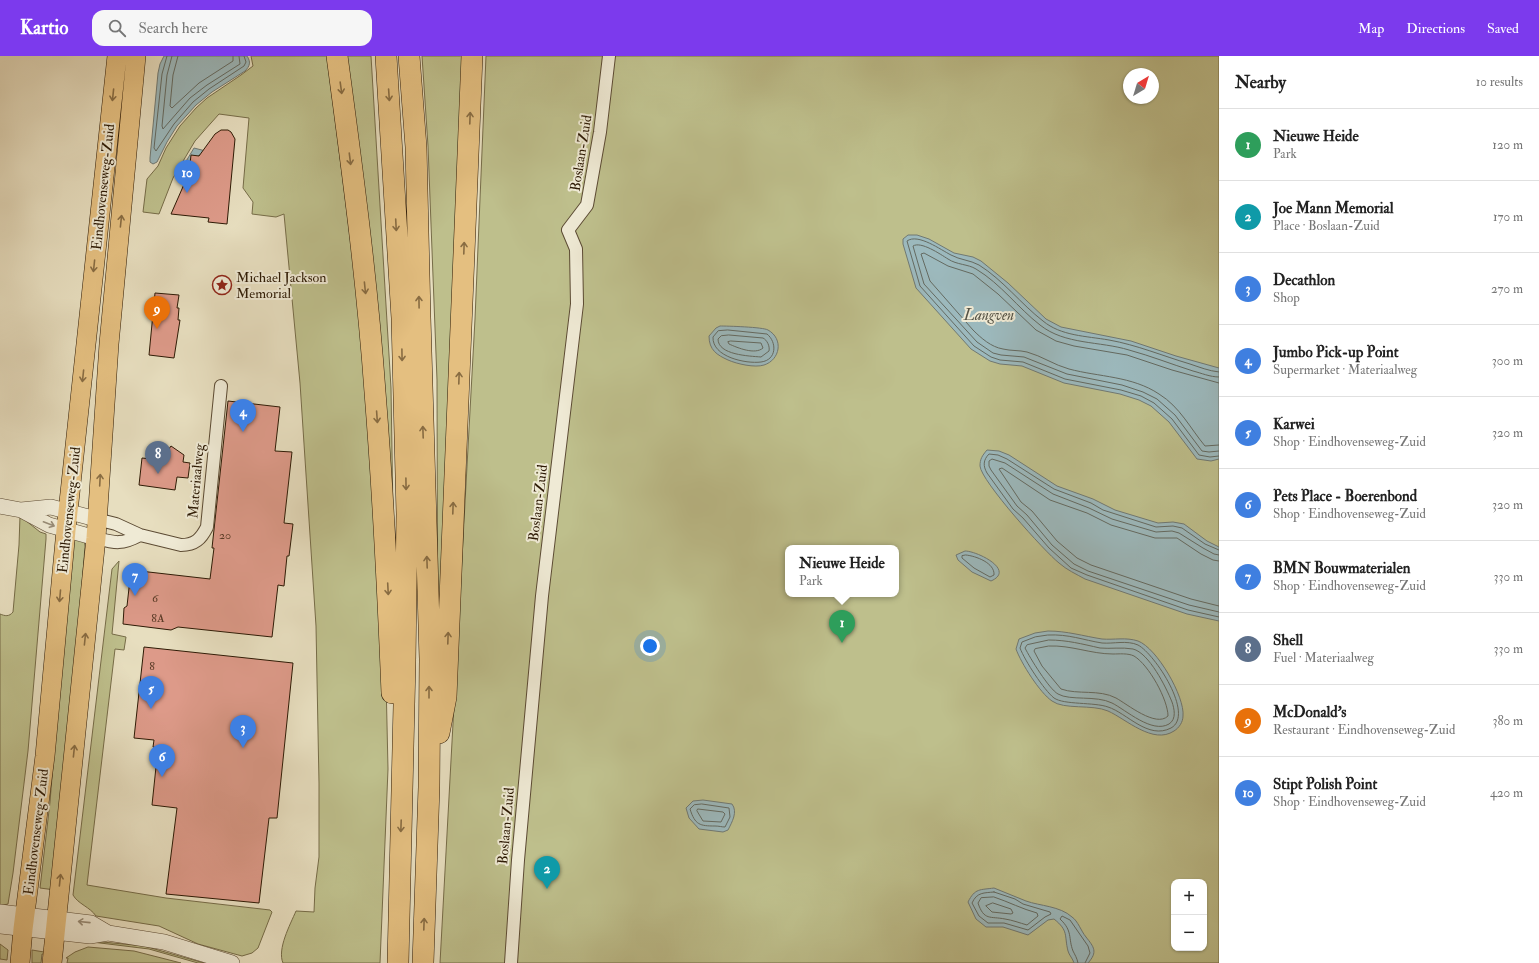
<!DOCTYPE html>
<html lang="en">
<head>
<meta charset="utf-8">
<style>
  body { margin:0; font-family:"IM FELL Double Pica",serif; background:#f6f6f6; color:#222 }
  .controls { position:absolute; right:12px; bottom:12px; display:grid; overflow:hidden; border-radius:8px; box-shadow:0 1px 3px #0004 }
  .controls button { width:36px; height:36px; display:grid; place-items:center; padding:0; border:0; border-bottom:1px solid #e0e0e0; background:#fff; color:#222; font:20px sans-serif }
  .compass { position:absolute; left:1123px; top:12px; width:36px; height:36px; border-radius:50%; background:#fff; box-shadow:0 1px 3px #0004; rotate:38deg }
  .you { position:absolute; left:650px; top:590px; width:14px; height:14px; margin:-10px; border:3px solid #fff; border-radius:50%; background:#1a73e8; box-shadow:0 0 0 6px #1a73e833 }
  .badge { display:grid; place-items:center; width:26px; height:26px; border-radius:50%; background:#7c3aed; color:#fff; font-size:13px; font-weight:700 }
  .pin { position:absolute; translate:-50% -33px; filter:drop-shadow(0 1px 2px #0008) }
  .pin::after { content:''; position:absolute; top:21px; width:14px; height:12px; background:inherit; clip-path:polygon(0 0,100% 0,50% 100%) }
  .popup { position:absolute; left:785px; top:489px; width:114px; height:52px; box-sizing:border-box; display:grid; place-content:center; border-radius:8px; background:#fff; filter:drop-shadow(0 1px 3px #0005); font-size:13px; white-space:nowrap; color:#767676 }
  .popup b { font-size:15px; color:#222 }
  .popup::after { content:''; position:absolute; left:50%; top:100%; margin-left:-8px; border:8px solid transparent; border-top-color:#fff }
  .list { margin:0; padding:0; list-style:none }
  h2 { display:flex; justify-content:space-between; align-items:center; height:52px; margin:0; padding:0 16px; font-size:17px }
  h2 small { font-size:13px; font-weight:400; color:#767676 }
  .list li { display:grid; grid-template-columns:26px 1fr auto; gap:12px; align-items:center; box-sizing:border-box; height:72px; padding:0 16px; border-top:1px solid #e0e0e0 }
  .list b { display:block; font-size:15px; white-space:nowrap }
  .list p { margin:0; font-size:13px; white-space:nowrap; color:#767676 }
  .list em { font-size:13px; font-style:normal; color:#767676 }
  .icon { flex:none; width:22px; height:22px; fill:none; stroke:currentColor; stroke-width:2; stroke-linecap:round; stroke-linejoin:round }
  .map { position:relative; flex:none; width:1219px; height:907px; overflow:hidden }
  header { display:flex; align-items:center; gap:24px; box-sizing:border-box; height:56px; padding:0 20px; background:#7c3aed; color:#fff }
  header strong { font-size:19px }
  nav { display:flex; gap:22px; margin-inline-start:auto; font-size:14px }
  .search { width:280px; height:36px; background:#f6f6f6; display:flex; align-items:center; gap:10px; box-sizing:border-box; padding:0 14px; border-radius:12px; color:#767676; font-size:15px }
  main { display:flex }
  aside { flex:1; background:#fff }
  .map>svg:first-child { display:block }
  .green { fill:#bebf8c; stroke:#766c48; fill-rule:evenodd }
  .water { fill:#9cb9bd; stroke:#707973 }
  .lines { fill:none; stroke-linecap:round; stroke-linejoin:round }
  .shore { stroke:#646a61; stroke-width:1 }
  .building { fill:#dd9a89; stroke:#2d1a05 }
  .minor-casing { stroke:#5c4b34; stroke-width:14 }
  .tertiary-casing { stroke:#5c4b34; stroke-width:16 }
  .primary-casing { stroke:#2d1a05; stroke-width:20 }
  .motorway-casing { stroke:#2d1a05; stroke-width:22 }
  .minor { stroke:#efead5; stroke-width:12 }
  .tertiary { stroke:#efead5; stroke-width:15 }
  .primary { stroke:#e4bf80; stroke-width:19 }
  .motorway { stroke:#e4bf80; stroke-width:21 }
  .oneway { stroke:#886c42 }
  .oneway2 { stroke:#988c77 }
  .labels { text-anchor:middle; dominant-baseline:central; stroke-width:4; stroke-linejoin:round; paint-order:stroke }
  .number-label { font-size:12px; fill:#593a26 }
  .street-label { font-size:14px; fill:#2d1a05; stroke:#efead5 }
  .poi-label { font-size:14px; fill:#2d1a05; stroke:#efead5; text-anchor:start }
  .water-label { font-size:15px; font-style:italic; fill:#545245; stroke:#efead5 }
</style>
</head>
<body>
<header>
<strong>Kartio</strong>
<div class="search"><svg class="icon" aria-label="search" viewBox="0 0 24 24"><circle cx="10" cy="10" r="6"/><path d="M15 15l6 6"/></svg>Search here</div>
<nav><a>Map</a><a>Directions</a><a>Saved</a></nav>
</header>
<main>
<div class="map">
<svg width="1219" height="907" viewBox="0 0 1219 907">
  <rect width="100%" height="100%" fill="#e7debf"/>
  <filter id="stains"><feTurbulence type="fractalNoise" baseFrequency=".005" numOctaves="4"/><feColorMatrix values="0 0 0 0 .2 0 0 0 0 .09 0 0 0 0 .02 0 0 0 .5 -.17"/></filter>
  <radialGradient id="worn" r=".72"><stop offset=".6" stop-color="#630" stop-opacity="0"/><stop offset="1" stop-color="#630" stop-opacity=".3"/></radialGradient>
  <path class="green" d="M251 0H327L371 345 384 535 388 713 380 907H283C277 893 290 869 296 855L314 856 315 832 319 801V727L316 570 300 327 284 158 276 161 252 158 253 146 243 132 249 62 219 58 195 85 173 122 159 158 143 156 147 123 158 110 166 92 180 70 196 52 207 42 241 19 253 10Z
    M339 0H371L391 332 395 584Z
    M422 0H464L438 675 437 324 428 90Z
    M486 0H1219V907H440L475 263ZM1129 18H1153V42H1129ZM788 492H896V538H788ZM1174 826H1204V892H1174Z
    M20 460 40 476 46 478V483L28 695 13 817 8 848 0 850V558C5 560 9 561 13 556L19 489Z
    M75 482 84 483 85 490 74 633 55 834 40 832 50 746 69 510Z
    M119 505 112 578 126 581 124 594 115 593 87 829 166 842 270 854 272 856 258 892 252 897 242 900 198 888 159 870 96 860C90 851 78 848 73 839L112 513Z
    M92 885 144 890 204 907H198L149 893 92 886Z
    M0 888 8 894 7 904 0 903Z
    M88 891 134 895 181 907H67L68 902H66L75 896Z
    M32 894 44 896V898H42L41 907H32Z"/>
  <path class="water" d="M164 0H247C251 6 250 10 245 15L212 36 196 49 177 70 167 86 157 106 153 108 150 106V102L158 17 160 8Z
    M194 92 225 100 224 101 199 99 191 113 182 112Z
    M908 179H917L929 183 954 197 973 201 981 205 1008 227 1046 263 1061 271 1131 285 1176 300 1219 312V403L1211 405 1197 403 1169 366 1151 350 1139 344 1120 338 1064 327 1022 310 1000 308 990 305 971 293 916 232 903 188V183Z
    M720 270C727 270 763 271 768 274 784 283 780 304 764 309 755 312 737 308 728 304 717 299 709 294 709 280L716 272Z
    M987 394 999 395 1009 399 1057 430 1093 443 1115 454 1158 467 1173 466 1184 468 1207 485 1219 491V565L1187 558 1085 523C1076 518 1067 514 1059 507 1045 496 981 425 980 410 980 403 982 400 987 394Z
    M965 495C977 495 1016 514 991 525L972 516 958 504 956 499Z
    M1048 575C1067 575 1083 580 1102 583 1114 584 1126 581 1138 585 1157 592 1185 641 1183 660 1183 666 1179 672 1174 675 1153 689 1126 663 1108 655 1092 648 1064 654 1052 645 1040 637 1021 607 1016 593L1019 583 1035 577Z
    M703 744 732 748C738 756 732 766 728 774L723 776 699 773 689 762 686 752 693 745Z
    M994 832C1005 836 1015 841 1026 845 1040 850 1060 850 1072 861 1078 865 1081 875 1086 881 1094 891 1098 896 1088 907H1074C1073 903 1069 899 1068 895 1064 879 1069 875 1054 863L1048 864 1028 879 1003 871H986L976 863 968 846C975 832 980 834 994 832Z"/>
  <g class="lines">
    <path class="shore" d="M167 0 162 18 154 92 156 95 174 68 193 46 209 33 244 10 246 6 244 0
      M172 0 167 19 162 70 163 73 190 42 207 29 240 8 239 0
      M178 0 173 19 170 50 172 52 199 27 233 5V0
      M728 274 767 278C777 286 777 304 761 306 746 308 712 301 713 281L718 275Z
      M729 279 763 282C767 284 770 290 769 295L761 301C749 300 718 299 718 283L721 280Z
      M731 285 761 287 763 292C755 299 738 292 729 288L728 286Z
      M1219 316C1209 315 1199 311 1190 308 1163 300 1137 289 1109 284 1086 280 1061 280 1043 265 1021 248 1003 224 979 209 970 204 960 204 951 199 941 194 918 177 907 185L920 230 974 290 991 301 1000 304 1023 306 1065 323 1121 334 1141 340 1154 347 1172 363 1199 399 1210 401 1219 400
      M1219 321C1210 321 1201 317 1193 315 1171 308 1151 300 1129 294 1100 285 1065 289 1040 269 1018 252 1001 228 976 213 968 208 957 209 948 203 940 198 921 185 913 190L924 228 977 286 993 297 1001 299 1024 301 1067 318 1122 329 1143 336 1157 343 1175 359 1202 395 1209 396 1219 395
      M1219 327 1172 314 1127 299 1074 290 1056 285 1036 274 998 238 973 218 948 210 924 197 921 198 930 225 973 274C981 282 991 291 1003 293 1011 295 1019 294 1027 296 1042 300 1054 309 1069 313 1099 321 1132 320 1159 338 1180 351 1190 372 1205 390L1219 389
      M1219 494 1205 488 1182 472 1173 470 1156 471 1103 454 1091 447 1054 433 1007 403 998 399 989 398C983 404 983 410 987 417L1013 453 1023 462 1049 492 1071 512 1087 519 1188 554 1219 561
      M966 499C976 500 995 507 994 519L990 521 974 512 962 502V500Z
      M1219 499 1214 498 1203 492 1179 477 1172 475 1156 476 1112 463 1089 452 1053 438 1005 407 992 403 989 405V410L991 414 1017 450 1027 459 1052 489 1074 508 1088 515 1189 549 1219 556
      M1219 505 1213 504 1201 498 1177 482H1155L1111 469 1087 457 1050 444 1002 412 999 413 1021 446 1032 455 1057 485 1077 502 1091 509 1191 543 1219 550
      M1048 579C1069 578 1083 584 1102 587 1113 588 1127 584 1138 589 1155 598 1195 659 1171 672 1148 684 1127 657 1108 651 1094 646 1064 649 1054 642 1044 634 1025 605 1020 592L1022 586 1035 581Z
      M1049 584C1067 584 1082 588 1100 592 1110 593 1122 591 1133 593 1149 597 1166 631 1172 646 1174 652 1177 663 1169 668 1152 678 1126 654 1112 647 1096 639 1070 645 1058 638 1049 633 1030 602 1025 592L1027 589Z
      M1049 590C1071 589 1091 598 1113 598 1119 598 1128 597 1134 600 1149 609 1168 644 1168 660 1156 672 1127 648 1116 642 1099 633 1078 639 1061 633L1042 610 1034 595 1035 593Z
      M702 748 729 752 730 761 725 771C722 771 719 770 715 770 700 770 695 769 690 753L694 749Z
      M698 753 723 756 725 758 721 766 703 765 697 755Z
      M994 836 1015 843 1023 848 1050 856 1051 858 1045 861 1028 874 1004 867H988L979 860 972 847C977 836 984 837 994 836Z
      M994 841C1009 846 1022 853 1037 857L1038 860 1027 869C1020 867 1012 864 1005 863 990 860 984 865 978 847L981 842Z
      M993 847 1011 853 1013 857 1011 858 992 856 986 850Z
      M1078 907C1077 902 1075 899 1073 895 1068 882 1073 875 1060 863L1062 860 1070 864 1088 890 1090 897 1085 907"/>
  </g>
  <path class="building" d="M221 74H228L231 76 235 83 227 168 208 166 209 162 171 158 189 117 191 99 199 100 215 78Z
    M155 237 179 239 177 252H179L178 264H180L174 302 149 299Z
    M228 345 280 351 275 395 292 396 284 467 293 468 289 500H287L284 530 278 529 272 581 178 571 171 574 123 568 124 552 127 550 131 514 210 523 214 492H212Z
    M171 390 184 399 183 406 190 407 188 422 177 421 175 434 139 429 142 402 161 404Z
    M144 591 293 607 277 762H269L259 847 166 838 177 752 152 749 158 692 153 691 154 684 134 682Z"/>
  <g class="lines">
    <g class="minor-casing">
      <path id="minor" d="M96 463 116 468 140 479 181 489C195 489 201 483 207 471L221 330
        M96 482C115 487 122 489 140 479
        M511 907 518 804 542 540 577 248 576 193 568 174 587 149 600 76 609 0"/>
    </g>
    <g class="tertiary-casing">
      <path id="tertiary" d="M0 450 21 454 51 451 96 463
        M21 454 49 469 96 482
        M0 856 91 867 108 877
        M0 870 90 880 108 877 164 886 232 907"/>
    </g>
    <g class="primary-casing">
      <path id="primary" d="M20 907 23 873 45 700 66 474 117 0
        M52 907 96 482 109 288 136 0"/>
    </g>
    <g class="motorway-casing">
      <path id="motorway" d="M337 0C352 111 367 223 375 336 383 436 388 537 392 637
        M386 0 402 262 407 458 405 606 398 907
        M409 0 416 91 420 261 430 603 429 731 423 907
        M439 677 446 641 472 0"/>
    </g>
    <use href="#minor" class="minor"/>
    <use href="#tertiary" class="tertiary"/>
    <use href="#primary" class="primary"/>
    <use href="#motorway" class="motorway"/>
  </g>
  <defs><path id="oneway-shaft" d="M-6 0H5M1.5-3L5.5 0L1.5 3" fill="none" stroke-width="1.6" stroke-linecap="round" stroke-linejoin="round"/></defs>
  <g class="oneway">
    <use href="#oneway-shaft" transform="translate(341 32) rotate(82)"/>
    <use href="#oneway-shaft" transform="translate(113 39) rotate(96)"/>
    <use href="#oneway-shaft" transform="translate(389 39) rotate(86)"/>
    <use href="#oneway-shaft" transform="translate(470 62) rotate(-88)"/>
    <use href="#oneway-shaft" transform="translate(350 103) rotate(83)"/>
    <use href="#oneway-shaft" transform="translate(121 165) rotate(-84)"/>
    <use href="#oneway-shaft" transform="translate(396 169) rotate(87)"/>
    <use href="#oneway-shaft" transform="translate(464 192) rotate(-88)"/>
    <use href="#oneway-shaft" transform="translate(94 210) rotate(96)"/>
    <use href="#oneway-shaft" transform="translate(365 232) rotate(84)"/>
    <use href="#oneway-shaft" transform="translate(419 246) rotate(-91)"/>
    <use href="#oneway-shaft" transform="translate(402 299) rotate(89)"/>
    <use href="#oneway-shaft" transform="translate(83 320) rotate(96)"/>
    <use href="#oneway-shaft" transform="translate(459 322) rotate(-88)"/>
    <use href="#oneway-shaft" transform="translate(377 361) rotate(86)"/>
    <use href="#oneway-shaft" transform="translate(423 376) rotate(-92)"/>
    <use href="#oneway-shaft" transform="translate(100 424) rotate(-87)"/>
    <use href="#oneway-shaft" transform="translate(406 428) rotate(89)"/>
    <use href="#oneway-shaft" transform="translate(453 452) rotate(-88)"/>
    <use href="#oneway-shaft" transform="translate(427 506) rotate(-92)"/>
    <use href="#oneway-shaft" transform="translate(388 533) rotate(87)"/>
    <use href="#oneway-shaft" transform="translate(60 540) rotate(95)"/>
    <use href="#oneway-shaft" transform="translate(448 582) rotate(-88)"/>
    <use href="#oneway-shaft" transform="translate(85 583) rotate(-84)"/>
    <use href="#oneway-shaft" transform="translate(429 636) rotate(-90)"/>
    <use href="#oneway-shaft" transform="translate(74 695) rotate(-84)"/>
    <use href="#oneway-shaft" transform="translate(401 770) rotate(92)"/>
    <use href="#oneway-shaft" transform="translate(60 824) rotate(-84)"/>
    <use href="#oneway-shaft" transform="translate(424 868) rotate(-88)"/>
  </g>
  <g class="oneway2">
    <use href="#oneway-shaft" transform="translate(49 468) rotate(21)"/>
    <use href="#oneway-shaft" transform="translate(84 866) rotate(-174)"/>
  </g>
  <defs>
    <g id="sight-ring" transform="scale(1)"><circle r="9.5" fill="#efead5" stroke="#8f2418" stroke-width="1.5"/><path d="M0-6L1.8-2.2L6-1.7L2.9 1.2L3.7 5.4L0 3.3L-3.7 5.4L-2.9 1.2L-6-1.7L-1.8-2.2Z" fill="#8f2418"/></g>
  </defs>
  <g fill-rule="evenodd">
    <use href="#sight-ring" x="222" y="229"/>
  </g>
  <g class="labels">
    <g class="number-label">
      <text x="225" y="479">20</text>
      <text x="155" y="542">6</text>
      <text x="158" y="562">8A</text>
      <text x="152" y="610">8</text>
    </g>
    <g class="street-label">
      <text transform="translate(581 97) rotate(-81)">Boslaan-Zuid</text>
      <text transform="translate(103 131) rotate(-84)">Eindhovenseweg-Zuid</text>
      <text transform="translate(196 425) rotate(-85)">Materiaalweg</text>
      <text transform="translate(538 447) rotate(-83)">Boslaan-Zuid</text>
      <text transform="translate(69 454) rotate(-84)">Eindhovenseweg-Zuid</text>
      <text transform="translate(506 770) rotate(-85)">Boslaan-Zuid</text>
      <text transform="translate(36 776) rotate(-83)">Eindhovenseweg-Zuid</text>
    </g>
    <g class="poi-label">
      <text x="236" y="221">Michael Jackson<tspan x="236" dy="16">Memorial</tspan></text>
    </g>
    <g class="water-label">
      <text x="989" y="259">Langven</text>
    </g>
  </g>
  <rect width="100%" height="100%" filter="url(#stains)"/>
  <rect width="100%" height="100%" fill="url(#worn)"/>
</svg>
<div class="controls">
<button>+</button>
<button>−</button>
</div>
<svg class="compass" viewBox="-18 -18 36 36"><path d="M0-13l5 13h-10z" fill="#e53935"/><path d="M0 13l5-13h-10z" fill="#767676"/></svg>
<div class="you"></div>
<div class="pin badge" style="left:842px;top:587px;background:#2e9e5b">1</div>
<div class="popup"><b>Nieuwe Heide</b>Park</div>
<div class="pin badge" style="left:547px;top:833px;background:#0f9aa8">2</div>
<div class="pin badge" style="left:243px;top:692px;background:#3f7fe0">3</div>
<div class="pin badge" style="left:243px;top:376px;background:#3f7fe0">4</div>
<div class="pin badge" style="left:151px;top:653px;background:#3f7fe0">5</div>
<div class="pin badge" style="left:162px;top:721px;background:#3f7fe0">6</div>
<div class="pin badge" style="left:135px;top:540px;background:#3f7fe0">7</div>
<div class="pin badge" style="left:158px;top:418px;background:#5c6f8a">8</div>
<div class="pin badge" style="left:157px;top:273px;background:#e8710a">9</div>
<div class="pin badge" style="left:187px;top:137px;background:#3f7fe0">10</div>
</div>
<aside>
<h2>Nearby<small>10 results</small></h2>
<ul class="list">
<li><span class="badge" style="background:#2e9e5b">1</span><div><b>Nieuwe Heide</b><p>Park</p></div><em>120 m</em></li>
<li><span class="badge" style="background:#0f9aa8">2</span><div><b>Joe Mann Memorial</b><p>Place · Boslaan-Zuid</p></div><em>170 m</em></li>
<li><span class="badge" style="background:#3f7fe0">3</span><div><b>Decathlon</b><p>Shop</p></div><em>270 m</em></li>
<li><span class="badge" style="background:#3f7fe0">4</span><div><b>Jumbo Pick-up Point</b><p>Supermarket · Materiaalweg</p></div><em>300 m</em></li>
<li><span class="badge" style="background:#3f7fe0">5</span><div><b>Karwei</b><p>Shop · Eindhovenseweg-Zuid</p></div><em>320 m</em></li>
<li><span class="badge" style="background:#3f7fe0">6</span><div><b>Pets Place - Boerenbond</b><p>Shop · Eindhovenseweg-Zuid</p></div><em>320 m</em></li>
<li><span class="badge" style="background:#3f7fe0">7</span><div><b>BMN Bouwmaterialen</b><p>Shop · Eindhovenseweg-Zuid</p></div><em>330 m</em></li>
<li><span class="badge" style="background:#5c6f8a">8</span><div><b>Shell</b><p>Fuel · Materiaalweg</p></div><em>330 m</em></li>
<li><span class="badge" style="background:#e8710a">9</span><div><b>McDonald's</b><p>Restaurant · Eindhovenseweg-Zuid</p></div><em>380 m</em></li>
<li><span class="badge" style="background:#3f7fe0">10</span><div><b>Stipt Polish Point</b><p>Shop · Eindhovenseweg-Zuid</p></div><em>420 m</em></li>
</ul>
</aside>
</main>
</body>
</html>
